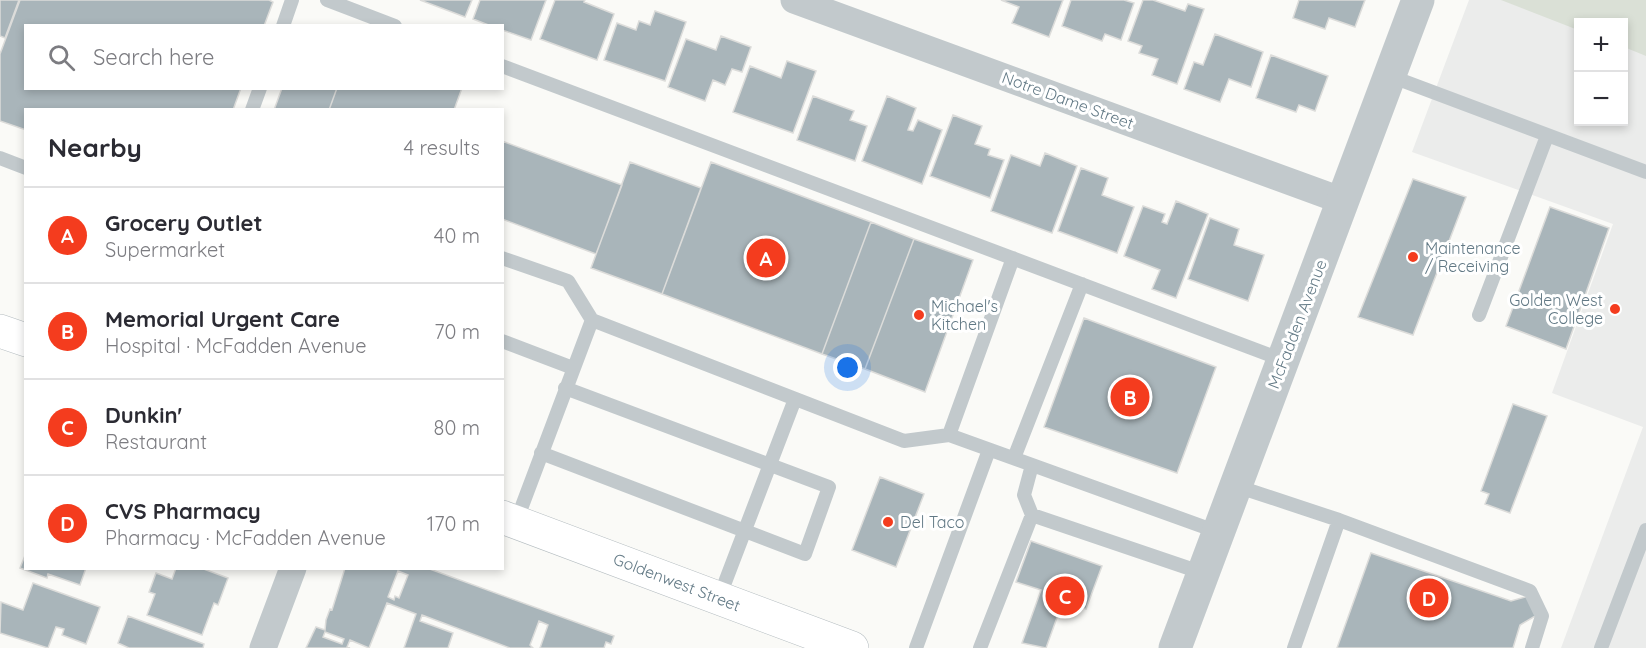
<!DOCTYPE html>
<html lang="en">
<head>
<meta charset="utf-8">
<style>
  body { margin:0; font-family:Quicksand,sans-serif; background:#f7f7f7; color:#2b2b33 }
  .controls { position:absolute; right:18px; top:18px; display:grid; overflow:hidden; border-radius:0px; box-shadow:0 3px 9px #0003 }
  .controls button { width:54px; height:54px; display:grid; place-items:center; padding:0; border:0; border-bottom:2px solid #e1e1e2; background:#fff; color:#2b2b33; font:30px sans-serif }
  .you { position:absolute; left:848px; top:368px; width:21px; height:21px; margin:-15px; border:4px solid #fff; border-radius:50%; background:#1a73e8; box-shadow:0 0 0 9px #1a73e833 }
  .badge { display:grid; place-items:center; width:39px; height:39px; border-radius:50%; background:#f43c1e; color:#fff; font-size:20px; font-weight:700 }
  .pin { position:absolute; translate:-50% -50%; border:3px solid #fff; box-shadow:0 2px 6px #0006 }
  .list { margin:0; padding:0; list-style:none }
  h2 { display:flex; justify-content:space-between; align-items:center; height:78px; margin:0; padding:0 24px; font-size:26px }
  h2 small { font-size:20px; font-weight:400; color:#7c7c81 }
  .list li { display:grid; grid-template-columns:39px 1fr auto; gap:18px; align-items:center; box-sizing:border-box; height:96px; padding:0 24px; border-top:2px solid #e1e1e2 }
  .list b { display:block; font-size:22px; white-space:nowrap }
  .list p { margin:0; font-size:20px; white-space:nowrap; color:#7c7c81 }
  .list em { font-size:20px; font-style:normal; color:#7c7c81 }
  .icon { flex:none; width:33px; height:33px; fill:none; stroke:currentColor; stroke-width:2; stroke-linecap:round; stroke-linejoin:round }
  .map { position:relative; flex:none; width:1646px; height:648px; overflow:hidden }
  .search { position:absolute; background:#fff; box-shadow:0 3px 9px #0003; left:24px; top:24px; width:480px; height:66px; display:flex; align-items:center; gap:15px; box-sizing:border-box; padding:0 21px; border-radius:0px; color:#7c7c81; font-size:22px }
  .panel { position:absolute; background:#fff; box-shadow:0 3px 9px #0003; left:24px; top:108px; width:480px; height:462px; border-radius:0px }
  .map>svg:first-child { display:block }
  .built { fill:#ebeceb; fill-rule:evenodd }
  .green { fill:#dae0d6 }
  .building { fill:#a9b5ba; stroke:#dcdcda; stroke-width:1.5; fill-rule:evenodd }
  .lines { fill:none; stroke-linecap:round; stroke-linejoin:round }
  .secondary-casing { stroke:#b5bdc1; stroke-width:34 }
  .service { stroke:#c2c9cc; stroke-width:14 }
  .minor { stroke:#c2c9cc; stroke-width:27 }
  .tertiary { stroke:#c2c9cc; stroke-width:33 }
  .secondary { stroke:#fff; stroke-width:33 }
  .poi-dot { fill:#f43c1e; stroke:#fff; stroke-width:2 }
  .labels { text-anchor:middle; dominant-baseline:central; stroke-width:6; stroke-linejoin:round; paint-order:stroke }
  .street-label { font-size:16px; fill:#627985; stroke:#fff }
  .poi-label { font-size:16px; fill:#627985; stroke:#fff; text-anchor:start }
</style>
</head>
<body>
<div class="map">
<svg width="1646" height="648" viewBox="0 0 1646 648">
  <rect width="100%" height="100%" fill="#fafaf7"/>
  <path class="built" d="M1469 0H1646V648H1561L1643 427 1552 393 1613 224 1412 152ZM1578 22H1624V122H1578Z"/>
  <path class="green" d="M1501 0H1646V56L1624 47V22H1578V30Z"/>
  <path class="building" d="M0 0H19L5 38 0 36Z
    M20 0H269L273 2 264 26H26V88H241L233 110H26V130L0 121V54Z
    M420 0H472L465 17Z
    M480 0H546L531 40 502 30V26H491L473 19Z
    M555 0H585L584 2 614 14 597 60 540 39Z
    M1001 0H1063L1049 37 1012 23 1019 7Z
    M1071 0H1124L1134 3 1121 40 1105 34 1102 41 1062 26Z
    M1143 0H1153L1185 11 1188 4 1204 9 1177 84 1152 75 1158 59 1139 53 1142 46 1128 41Z
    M1299 0H1365L1355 27 1329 18 1325 29 1293 18Z
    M655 11 686 22 665 81 604 60 617 23 636 30 639 21 650 25Z
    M1215 34 1263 52 1251 87 1229 79 1220 102 1184 89 1194 62 1203 65Z
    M721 36 751 47 742 72 732 69 725 85 713 80 705 101 668 87 686 39 716 50Z
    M1271 55 1328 76 1315 111 1299 105 1296 112 1256 98Z
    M787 61 816 71 793 133 733 112 750 66 781 78Z
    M282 88H337L329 110H274Z
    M337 88H462L454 110H329Z
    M813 96 854 111 850 120 867 126 855 161 797 140Z
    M887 96 916 108 908 130 913 131 918 120 942 130 922 184 862 161Z
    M953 115 982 126 975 144 990 149 988 155 1004 160 990 198 930 176Z
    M502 141 622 185 596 254 502 219Z
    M1045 153 1077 166 1052 233 991 211 1011 155 1040 166Z
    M630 162 701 188 662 294 591 268Z
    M711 162 871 222 822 354 662 294Z
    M1081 168 1108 178 1102 195 1134 207 1117 253 1058 231Z
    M1413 179 1466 197 1413 335 1358 317Z
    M1176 201 1208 214 1176 298 1152 289 1160 270 1124 256 1143 206 1165 214 1162 222 1167 224Z
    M1550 207 1609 228 1566 349 1506 326Z
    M1210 218 1239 229 1234 245 1264 255 1248 301 1188 279Z
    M871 222 914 239 865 369 822 354Z
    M914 239 973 260 925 392 865 369Z
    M1084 318 1216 367 1177 473 1044 427Z
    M1513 404 1547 416 1510 513 1485 504 1489 494 1481 491Z
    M880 477 924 494 896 567 852 550Z
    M1031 541 1102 566 1086 609 1063 601 1046 648 1022 643 1041 590 1016 582Z
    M26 553V568H86L80 585 48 574 47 578 20 568Z
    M1371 553 1511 601 1529 596 1537 615 1520 625 1513 648H1337Z
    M176 568H201L228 578 218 605 214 603 202 635 147 615 155 594 149 592 156 573 172 579Z
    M345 568H427L614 636 611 644 606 642 604 648H540L548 625 539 621 530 645 533 648H510L422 615 420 621 453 633 448 648H404L416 614 387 603 369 648 350 640 347 647 350 648H306L316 627 325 630 326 620 330 609 332 610ZM398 571 408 575 399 598 395 596 394 600 388 597ZM325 632 344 639 342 644 323 637Z
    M33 583 100 607 86 644 62 635 64 629 56 627 48 648 0 633 1 602 23 610Z
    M128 616 204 644 203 648H129L118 643Z"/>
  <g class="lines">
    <g class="secondary-casing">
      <path id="secondary" d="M0 331 26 340
        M502 517 852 648"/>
    </g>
    <path class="service" d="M327 0 395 26
      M283 26 292 0
      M502 66 1283 360
      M1390 76 1646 172
      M252 110 260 88
      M0 158 26 168
      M502 258 568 281 592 320 904 441 949 435 1218 532
      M1479 315 1547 136
      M502 341 573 368
      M949 435 1013 258
      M541 453 805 554 829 487 565 388
      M1014 458 1082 284
      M1236 486 1339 520 1530 591 1542 616 1532 648
      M1032 515 1024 495 1032 465
      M516 522 592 320
      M719 598 795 399
      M916 648 989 450
      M980 648 1032 515 1203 573
      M1294 648 1339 520
      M1601 648 1646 530"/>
    <path class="minor" d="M794 0 1343 201
      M263 648 293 568"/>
    <path class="tertiary" d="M1175 648 1418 0"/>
    <use href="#secondary" class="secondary"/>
  </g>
  <g class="poi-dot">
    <circle cx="1413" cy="257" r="6"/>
    <circle cx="1615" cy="309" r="6"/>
    <circle cx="919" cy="315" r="6"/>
    <circle cx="888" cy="522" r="6"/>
  </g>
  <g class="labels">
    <g class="street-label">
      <text transform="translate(1068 100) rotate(20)">Notre Dame Street</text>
      <text transform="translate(1297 324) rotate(-69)">McFadden Avenue</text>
      <text transform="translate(677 582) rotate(21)">Goldenwest Street</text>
    </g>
    <g class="poi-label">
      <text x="1425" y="248">Maintenance<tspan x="1425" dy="18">/ Receiving</tspan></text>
      <text x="1603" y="300" text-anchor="end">Golden West<tspan x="1603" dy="18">College</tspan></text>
      <text x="931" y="306">Michael's<tspan x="931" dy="18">Kitchen</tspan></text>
      <text x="900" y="522">Del Taco</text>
    </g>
  </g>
</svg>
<div class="controls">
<button>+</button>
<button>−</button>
</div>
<div class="you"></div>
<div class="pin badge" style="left:766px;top:258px">A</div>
<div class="pin badge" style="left:1130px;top:397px">B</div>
<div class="pin badge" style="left:1065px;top:596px">C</div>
<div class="pin badge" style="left:1429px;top:598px">D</div>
<div class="search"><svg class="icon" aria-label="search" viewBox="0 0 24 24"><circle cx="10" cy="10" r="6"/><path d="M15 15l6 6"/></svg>Search here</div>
<section class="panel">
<h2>Nearby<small>4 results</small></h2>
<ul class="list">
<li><span class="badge">A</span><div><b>Grocery Outlet</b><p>Supermarket</p></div><em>40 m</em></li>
<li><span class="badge">B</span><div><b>Memorial Urgent Care</b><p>Hospital · McFadden Avenue</p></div><em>70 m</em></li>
<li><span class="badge">C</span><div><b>Dunkin'</b><p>Restaurant</p></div><em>80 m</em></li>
<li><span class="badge">D</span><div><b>CVS Pharmacy</b><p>Pharmacy · McFadden Avenue</p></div><em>170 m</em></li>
</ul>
</section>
</div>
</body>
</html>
